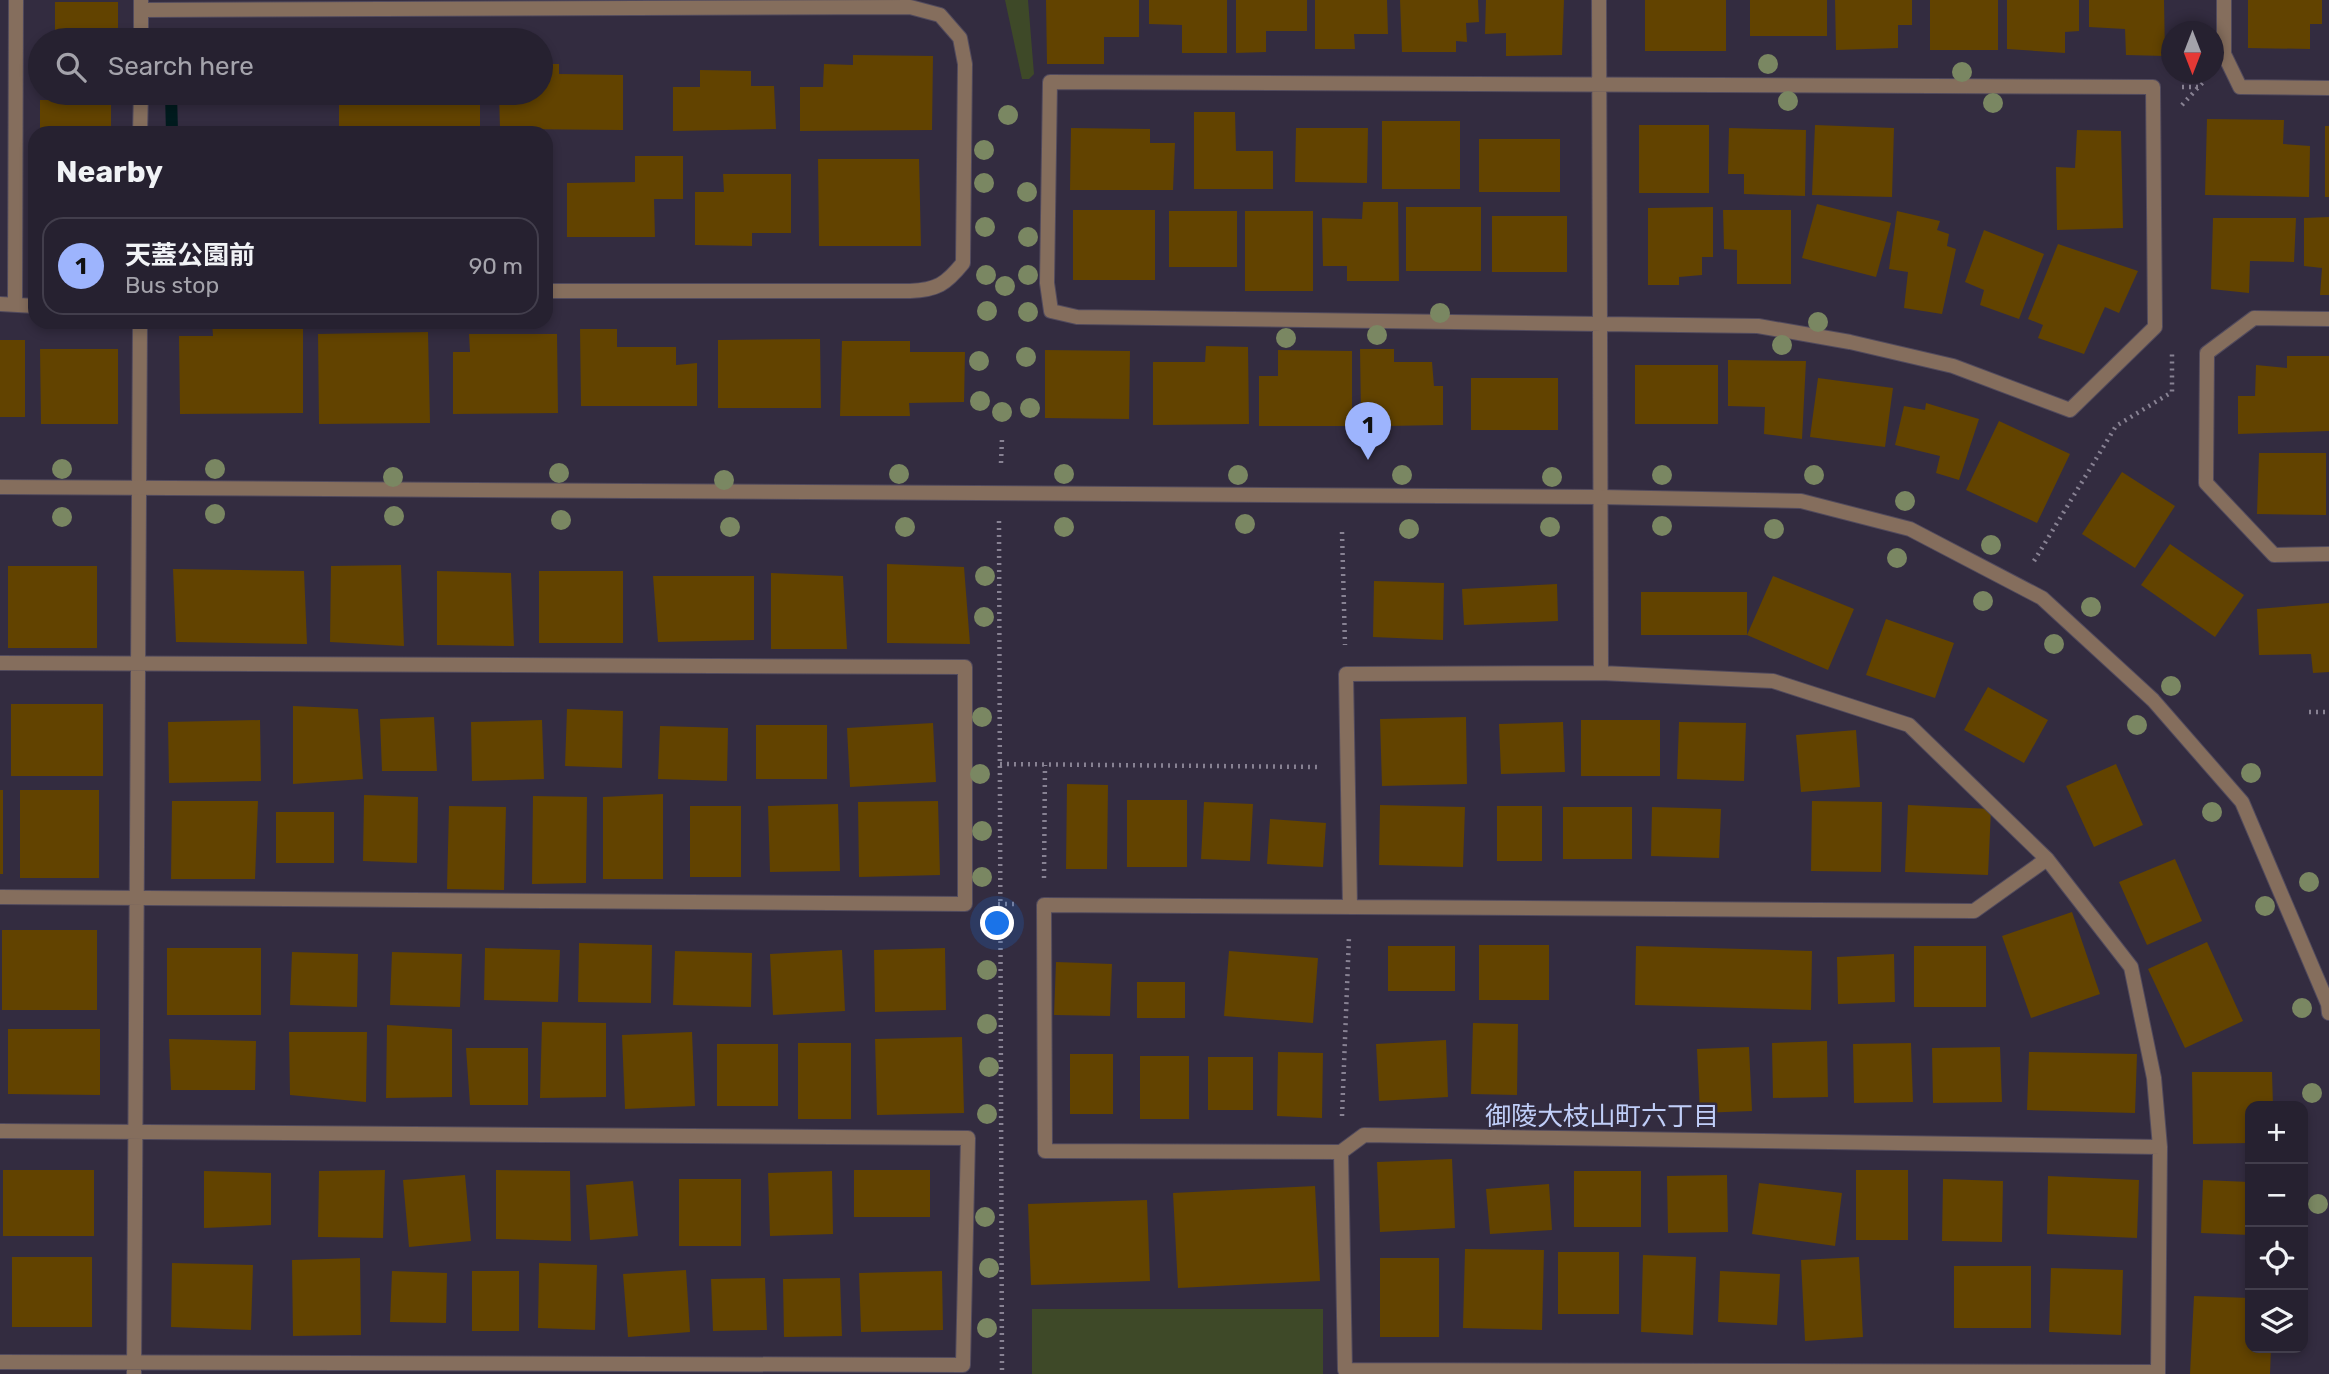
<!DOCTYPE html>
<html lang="en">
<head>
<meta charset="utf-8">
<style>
  body { margin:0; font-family:Rubik,"Noto Sans JP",sans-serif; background:#2e2938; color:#f1f3f6 }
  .controls { position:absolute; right:21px; bottom:21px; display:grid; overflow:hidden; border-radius:14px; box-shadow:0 4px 10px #0003 }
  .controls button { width:63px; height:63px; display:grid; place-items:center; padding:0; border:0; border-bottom:2px solid #423e4c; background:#262130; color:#f1f3f6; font:35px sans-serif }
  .compass { position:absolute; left:2161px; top:21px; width:63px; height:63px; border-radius:50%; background:#262130; box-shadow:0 4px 10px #0003; rotate:180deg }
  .you { position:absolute; left:998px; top:924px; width:24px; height:24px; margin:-18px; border:5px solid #fff; border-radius:50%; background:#1a73e8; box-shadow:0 0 0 10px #1a73e833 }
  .badge { display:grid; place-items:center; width:46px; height:46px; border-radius:50%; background:#9db4fd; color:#111; font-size:23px; font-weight:700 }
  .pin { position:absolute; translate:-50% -58px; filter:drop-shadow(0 2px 4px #0008) }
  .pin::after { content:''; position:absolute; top:37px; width:24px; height:21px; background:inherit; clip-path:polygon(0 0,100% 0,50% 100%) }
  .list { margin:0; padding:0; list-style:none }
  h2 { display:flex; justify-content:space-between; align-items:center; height:91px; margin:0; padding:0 28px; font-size:30px }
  h2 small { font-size:23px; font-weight:400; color:#a4a3ab }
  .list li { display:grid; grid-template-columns:46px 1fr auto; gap:21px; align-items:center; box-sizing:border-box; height:98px; margin:0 14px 14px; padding:0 14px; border:2px solid #423e4c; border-radius:21px }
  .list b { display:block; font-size:26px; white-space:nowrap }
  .list p { margin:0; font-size:23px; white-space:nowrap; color:#a4a3ab }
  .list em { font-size:23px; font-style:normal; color:#a4a3ab }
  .icon { flex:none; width:38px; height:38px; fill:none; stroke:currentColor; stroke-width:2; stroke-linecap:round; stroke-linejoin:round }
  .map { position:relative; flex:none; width:2329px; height:1374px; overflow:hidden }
  .search { position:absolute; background:#262130; box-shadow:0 4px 10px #0003; left:28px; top:28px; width:525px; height:77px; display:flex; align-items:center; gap:18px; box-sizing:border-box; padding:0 24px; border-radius:38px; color:#a4a3ab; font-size:26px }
  .panel { position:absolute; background:#262130; box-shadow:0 4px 10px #0003; left:28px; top:126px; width:525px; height:203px; border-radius:21px }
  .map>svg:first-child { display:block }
  .green { fill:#3e4928 }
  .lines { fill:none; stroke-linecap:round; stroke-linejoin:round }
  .stream { stroke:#001b1e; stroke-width:12 }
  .building { fill:#624300 }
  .minor-casing { stroke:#514a5d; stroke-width:16 }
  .tertiary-casing { stroke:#514a5d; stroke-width:16 }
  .path { stroke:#888293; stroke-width:4.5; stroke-dasharray:2 5; stroke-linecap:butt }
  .minor { stroke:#856e5d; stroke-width:14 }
  .tertiary { stroke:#856e5d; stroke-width:14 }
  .tree { fill:#7a8762 }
  .labels { text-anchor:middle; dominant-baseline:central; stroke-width:5; stroke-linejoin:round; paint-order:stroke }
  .neighbourhood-label { font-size:26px; fill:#c0cef8; stroke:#332c40 }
</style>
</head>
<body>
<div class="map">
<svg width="2329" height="1374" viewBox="0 0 2329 1374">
  <rect width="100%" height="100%" fill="#332c40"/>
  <path class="green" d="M1005 0H1028L1034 74 1029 79H1022Z
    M1032 1309H1323V1374H1032Z"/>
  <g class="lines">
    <path class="stream" d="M171 93 172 133"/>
  </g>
  <path class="building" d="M1046 0H1139V37H1104V64H1047Z
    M1149 0H1227V53H1182V25L1149 24Z
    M1236 0H1307V31H1266V52L1236 53Z
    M1315 0H1387L1388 34H1354L1355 49H1315Z
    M1400 0H1478L1479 22 1466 23 1467 42 1456 41V52H1402Z
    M1486 0H1564L1562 55 1506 56V33L1485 34Z
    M1645 0H1726V51H1645Z
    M1750 0H1827V36H1750Z
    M1835 0H1912V25H1898V48L1836 50Z
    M1930 0H1998V50H1930Z
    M2007 0H2079V31L2065 32V53L2007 49Z
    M2089 0H2164L2165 56 2126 55 2125 29 2089 27Z
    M2248 0H2322V24H2310V49L2248 48Z
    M55 2H118V40H55Z
    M853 55 933 56 932 130 800 131V87H823L824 64 853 65Z
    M541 64H559V74L623 75V130L500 129 499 93H541Z
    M700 70 751 71V86H774L776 129 673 131V87H700Z
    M339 93H480V133H339Z
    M40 100H111V133H40Z
    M1194 112H1235L1236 151H1273V189H1194Z
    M2207 119 2284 120 2283 144 2310 146 2309 197 2205 195Z
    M1382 121H1460V189H1382Z
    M1639 125H1709V193H1639Z
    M1815 125 1894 128 1892 197 1812 195Z
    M2325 126H2329V197H2325Z
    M1071 128 1150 129V143H1175L1173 190H1070Z
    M1296 128H1368L1367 183 1295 182Z
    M1729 128 1806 130 1805 196 1744 194V174H1728Z
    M2077 130 2121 131 2123 228 2057 230 2056 167 2075 168Z
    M1479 139H1560V192H1479Z
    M635 156H683V199H654L655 237H567V183L635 182Z
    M818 159H919L921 246H819Z
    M723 174H791V233H752V246L695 245V192H724Z
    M1363 202H1398L1399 281H1347V266H1323L1322 218 1362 219Z
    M1817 204 1891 223 1876 277 1802 258Z
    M1406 207H1481V271H1406Z
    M1713 207V257H1702V275L1679 277V285H1648V208Z
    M1073 210H1155V280H1073Z
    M1723 210H1791V284H1737V250L1724 249Z
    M1169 211H1237V267H1169Z
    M1245 211H1313V291H1245Z
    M1897 211 1940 221 1937 230 1949 234 1947 246 1956 249 1942 314 1904 308 1908 272 1889 269Z
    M1492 216H1567V272H1492Z
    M2329 217V295H2320L2322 268 2304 266V218Z
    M2213 218H2296L2294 262 2250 261 2249 293 2211 289Z
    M1984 230 2044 254 2019 319 1980 305 1984 290 1965 282Z
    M2058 244 2138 271 2119 313 2105 307 2084 354 2038 338 2043 325 2028 319Z
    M212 322H303V413L180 414 179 336H213Z
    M580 329H617V347H676V365L697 363V406H581Z
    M428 332 430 423 319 424 318 334Z
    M469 334H557L558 413 453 414V352H470Z
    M820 339 821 408H718V340Z
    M0 340H25V417H0Z
    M842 341H910V352H965L964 402 909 403 910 416H840Z
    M1206 346 1248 347 1249 424 1153 425V362H1205Z
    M40 349H118V424H41Z
    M1360 349H1394V362H1432L1434 386H1443V425L1388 426V416H1361Z
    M1045 350 1130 351 1129 419 1045 418Z
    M1278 350 1352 351V426H1259V376H1278Z
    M2287 356H2329V431L2238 434V396H2255L2256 365 2287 368Z
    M1728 360 1806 361 1802 439 1764 434 1765 407 1728 406Z
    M1635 365H1718V424H1635Z
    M1471 378H1558V430H1471Z
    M1818 378 1893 388 1885 447 1810 437Z
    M1926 403 1979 419 1959 480 1936 473 1940 456 1895 445 1904 406 1925 410Z
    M1999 421 2070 454 2037 523 1966 490Z
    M2259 453H2326V515L2257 514Z
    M2122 472 2175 506 2135 568 2082 534Z
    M2170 544 2244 595 2215 637 2141 585Z
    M887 564 964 567 970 644 887 643Z
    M401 565 404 646 330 642 331 566Z
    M8 566H97V648H8Z
    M173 569 304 571 307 644 176 642Z
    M437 571 511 573 514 646 437 645Z
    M539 571H623V643H539Z
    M771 573 843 576 847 649H771Z
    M653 576H754V640L658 642Z
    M1773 576 1854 609 1828 670 1747 635Z
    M1374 581 1444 583 1443 640 1373 637Z
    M1557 584 1558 621 1464 625 1462 589Z
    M1641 592H1747V635H1641Z
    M2329 603V672L2313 673 2311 654 2259 655 2257 609Z
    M1886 619 1954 643 1935 698 1866 675Z
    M1988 687 2048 720 2024 763 1964 730Z
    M11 704H103V776H11Z
    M293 706 358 709 363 779 293 784Z
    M567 709 623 711 622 768 565 766Z
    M434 717 437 771H382L380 719Z
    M1466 717 1467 784 1382 786 1380 719Z
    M260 720 261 781 169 783 168 722Z
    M542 720 544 779 472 781 471 722Z
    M1581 720H1660V776H1581Z
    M1563 722 1565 772 1501 774 1499 724Z
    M1679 722 1746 723 1744 781 1677 779Z
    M933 723 936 782 850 787 847 728Z
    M756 725H827V779H756Z
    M660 726 728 728 727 781 658 779Z
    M1856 730 1860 787 1801 792 1796 735Z
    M2116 764 2143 825 2094 847 2066 786Z
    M1067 784 1108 785 1107 869H1066Z
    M0 790H3V874H0Z
    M20 790H99V878H20Z
    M663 794V879H603V797Z
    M364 795 418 797 417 863 363 861Z
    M533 796 587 797 586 883 532 884Z
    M1127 800H1187V867H1127Z
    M172 801H258L255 879H171Z
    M938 801 940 875 859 877 858 802Z
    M1812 801 1882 802 1881 872 1811 871Z
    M1204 802 1253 804 1250 861 1201 859Z
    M838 804 840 871 770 872 768 806Z
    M1380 805 1465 807 1463 867 1379 865Z
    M1908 805 1991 809 1988 875 1905 872Z
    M449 806 506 807 504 890 447 889Z
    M690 806H741V877H690Z
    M1497 806H1542V861H1497Z
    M1563 807H1632V859H1563Z
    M1652 807 1721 809 1719 858 1651 856Z
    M276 812H334V863H276Z
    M1270 819 1326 823 1323 867 1267 864Z
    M2175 859 2202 921 2147 945 2119 882Z
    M2072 912 2100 994 2031 1018 2002 936Z
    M2 930H97V1010H2Z
    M2207 942 2243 1021 2185 1048 2148 969Z
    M579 943 652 945 651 1003 578 1002Z
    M1479 945H1549V1000H1479Z
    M1388 946H1455V991H1388Z
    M1636 946 1812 951 1811 1010 1635 1005Z
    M1914 946H1986V1007H1914Z
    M167 948H261V1015H167Z
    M485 948 560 950 558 1002 484 1000Z
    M945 948 946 1010 875 1012 874 950Z
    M842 950 845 1011 773 1015 770 954Z
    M675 951 752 953 751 1007 673 1005Z
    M1229 951 1318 958 1313 1023 1224 1016Z
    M292 952 358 954 357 1007 290 1005Z
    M392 952 462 954 460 1007 390 1005Z
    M1894 954 1895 1002 1838 1004 1837 957Z
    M1056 962 1112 964 1110 1016 1054 1015Z
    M1137 982H1185V1018H1137Z
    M542 1022 606 1023V1097L540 1098Z
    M1473 1023 1518 1024 1517 1095 1471 1094Z
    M387 1025 452 1029V1097L386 1098Z
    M8 1029H100V1095L8 1094Z
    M289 1032H367L366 1102 290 1095Z
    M692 1032 695 1106 625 1109 622 1035Z
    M962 1037 964 1113 877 1115 875 1039Z
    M169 1039 256 1041 255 1090H171Z
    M1446 1040 1448 1097 1379 1101 1376 1044Z
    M1827 1041 1828 1097 1773 1098 1772 1043Z
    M798 1043H851V1119H798Z
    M1911 1043 1913 1102 1854 1103 1853 1044Z
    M717 1044H778V1106H717Z
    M1749 1047 1752 1111 1700 1113 1697 1049Z
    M2000 1047 2002 1102 1933 1103 1932 1048Z
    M466 1048H528V1105H470Z
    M1278 1052 1323 1053 1322 1118 1277 1116Z
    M2029 1052 2137 1054 2135 1113 2027 1110Z
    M1070 1054H1113V1114H1070Z
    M1140 1056H1189V1119H1140Z
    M1208 1057H1253V1110H1208Z
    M2192 1072H2272L2273 1106H2250V1143L2193 1144Z
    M1452 1159 1455 1228 1380 1232 1377 1162Z
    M3 1170H94V1236H3Z
    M385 1170 383 1238 318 1237 319 1171Z
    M496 1170 570 1171 571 1241 496 1239Z
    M854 1170H930V1217H854Z
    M1856 1170H1908V1240H1856Z
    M204 1171 271 1173V1225L204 1228Z
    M832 1171 833 1234 770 1236 768 1173Z
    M1574 1171H1641V1227H1574Z
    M465 1175 471 1241 409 1247 403 1180Z
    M1727 1175 1728 1232 1668 1233 1667 1176Z
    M2048 1176 2139 1180 2137 1238 2047 1234Z
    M679 1179H741V1246H679Z
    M1943 1179 2003 1181 2002 1242 1942 1241Z
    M2203 1180 2250 1182V1235L2201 1233Z
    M633 1181 638 1236 590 1240 586 1185Z
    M1759 1183 1842 1193 1835 1246 1752 1234Z
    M1549 1184 1552 1230 1490 1234 1486 1189Z
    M1315 1186 1320 1281 1178 1288 1173 1193Z
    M1147 1200 1150 1281 1031 1285 1028 1204Z
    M1465 1249 1544 1250 1542 1330 1463 1328Z
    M1558 1252H1619V1314H1558Z
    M1643 1255 1696 1257 1693 1335 1641 1332Z
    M12 1257H92V1327H12Z
    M1859 1257 1863 1337 1805 1341 1801 1260Z
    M360 1258 361 1335 293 1336 292 1260Z
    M1380 1258H1439V1337H1380Z
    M172 1263 253 1265 251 1330 171 1327Z
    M539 1263 597 1265 595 1330 538 1328Z
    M1954 1266H2031V1328H1954Z
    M2051 1268 2123 1270 2121 1335 2049 1332Z
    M686 1270 690 1332 628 1337 623 1274Z
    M392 1271 447 1273 446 1323 390 1322Z
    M472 1271H519V1331H472Z
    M942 1271 943 1330 861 1332 859 1273Z
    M1720 1271 1780 1274 1777 1325 1718 1322Z
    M765 1278 767 1330 713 1331 711 1279Z
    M840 1278 842 1336 784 1337 783 1279Z
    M2194 1296 2250 1298V1348H2271L2270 1374H2190Z"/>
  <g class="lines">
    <g class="minor-casing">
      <path id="minor" d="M1599 0 1601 673
        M2224 0V54L2240 87 2329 88
        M141 10 910 7 940 15 960 38 965 64 963 263C946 284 937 290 910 291H546
        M141 40V1
        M1050 82 2153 87 2155 327 2070 410 1953 366 1850 342 1758 326 1077 317 1051 311 1047 283Z
        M140 133 141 93
        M0 304 35 306
        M15 304 16 0
        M2329 319 2254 318 2207 353 2206 483 2274 555 2329 554
        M0 663 965 667V904L0 897
        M1350 907 1346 674 1601 673 1773 681 1909 725 2047 859 2131 967 2154 1078 2160 1147 2158 1374
        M0 1131 968 1138 963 1365 0 1362
        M1341 1152 1045 1151 1044 905 1974 911 2047 859
        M2158 1372 1345 1370 1341 1152 1364 1135 2160 1147
        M134 1374 140 322"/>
    </g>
    <g class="tertiary-casing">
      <path id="tertiary" d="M0 487 1600 497 1801 501 1910 529 2042 598 2153 700 2242 802 2328 1004 2329 1013"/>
    </g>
    <path class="path" d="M2182 87H2201
      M2182 105 2205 80
      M1001 463 1002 439
      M999 521 1002 1374
      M1342 532 1345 645
      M2034 561 2116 426 2172 392V351
      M2309 712H2329
      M1000 764 1319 767
      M1044 878 1045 765
      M998 904H1017
      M1342 1116 1349 936"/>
    <use href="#minor" class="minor"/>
    <use href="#tertiary" class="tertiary"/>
  </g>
  <g class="tree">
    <circle cx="1768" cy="64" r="10"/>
    <circle cx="1962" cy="72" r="10"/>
    <circle cx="1788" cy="101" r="10"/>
    <circle cx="1993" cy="103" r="10"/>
    <circle cx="1008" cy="115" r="10"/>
    <circle cx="984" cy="150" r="10"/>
    <circle cx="984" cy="183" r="10"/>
    <circle cx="1027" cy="192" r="10"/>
    <circle cx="985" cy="227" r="10"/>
    <circle cx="1028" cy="237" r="10"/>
    <circle cx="986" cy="275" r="10"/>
    <circle cx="1028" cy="275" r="10"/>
    <circle cx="1005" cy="286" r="10"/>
    <circle cx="987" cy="311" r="10"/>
    <circle cx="1028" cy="312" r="10"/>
    <circle cx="1440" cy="313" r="10"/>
    <circle cx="1818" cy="322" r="10"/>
    <circle cx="1377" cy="335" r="10"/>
    <circle cx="1286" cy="338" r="10"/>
    <circle cx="1782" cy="345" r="10"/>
    <circle cx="1026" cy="357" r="10"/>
    <circle cx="979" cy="361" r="10"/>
    <circle cx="980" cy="401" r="10"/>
    <circle cx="1030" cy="408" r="10"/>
    <circle cx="1002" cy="412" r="10"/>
    <circle cx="62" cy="469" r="10"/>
    <circle cx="215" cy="469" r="10"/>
    <circle cx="559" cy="473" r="10"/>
    <circle cx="899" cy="474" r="10"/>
    <circle cx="1064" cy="474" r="10"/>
    <circle cx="1238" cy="475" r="10"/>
    <circle cx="1402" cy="475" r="10"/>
    <circle cx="1662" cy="475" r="10"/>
    <circle cx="1814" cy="475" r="10"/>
    <circle cx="393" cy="477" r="10"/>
    <circle cx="1552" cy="477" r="10"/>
    <circle cx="724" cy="480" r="10"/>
    <circle cx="1905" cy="501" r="10"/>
    <circle cx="215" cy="514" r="10"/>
    <circle cx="394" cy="516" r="10"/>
    <circle cx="62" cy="517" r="10"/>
    <circle cx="561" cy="520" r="10"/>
    <circle cx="1245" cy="524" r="10"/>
    <circle cx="1662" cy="526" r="10"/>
    <circle cx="730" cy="527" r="10"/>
    <circle cx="905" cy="527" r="10"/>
    <circle cx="1064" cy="527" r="10"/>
    <circle cx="1550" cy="527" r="10"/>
    <circle cx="1409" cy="529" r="10"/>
    <circle cx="1774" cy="529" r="10"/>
    <circle cx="1991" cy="545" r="10"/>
    <circle cx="1897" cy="558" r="10"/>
    <circle cx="985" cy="576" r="10"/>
    <circle cx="1983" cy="601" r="10"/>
    <circle cx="2091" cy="607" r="10"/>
    <circle cx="984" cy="617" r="10"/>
    <circle cx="2054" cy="644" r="10"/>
    <circle cx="2171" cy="686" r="10"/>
    <circle cx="982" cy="717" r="10"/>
    <circle cx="2137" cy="725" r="10"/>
    <circle cx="2251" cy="773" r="10"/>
    <circle cx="980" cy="774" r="10"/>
    <circle cx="2212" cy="812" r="10"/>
    <circle cx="982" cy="831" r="10"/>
    <circle cx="982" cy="877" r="10"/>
    <circle cx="2309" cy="882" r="10"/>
    <circle cx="2265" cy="906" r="10"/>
    <circle cx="987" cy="970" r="10"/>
    <circle cx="2302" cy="1008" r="10"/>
    <circle cx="987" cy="1024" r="10"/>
    <circle cx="989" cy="1067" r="10"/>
    <circle cx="2312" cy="1093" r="10"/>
    <circle cx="987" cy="1114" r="10"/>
    <circle cx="2318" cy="1204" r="10"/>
    <circle cx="985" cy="1217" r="10"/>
    <circle cx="989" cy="1268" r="10"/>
    <circle cx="987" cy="1328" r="10"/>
  </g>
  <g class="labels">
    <g class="neighbourhood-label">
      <text x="1602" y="1116">御陵大枝山町六丁目</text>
    </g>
  </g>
</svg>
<div class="controls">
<button>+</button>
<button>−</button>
<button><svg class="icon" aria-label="locate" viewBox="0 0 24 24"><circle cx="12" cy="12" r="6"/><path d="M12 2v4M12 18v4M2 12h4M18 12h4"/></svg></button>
<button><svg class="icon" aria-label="layers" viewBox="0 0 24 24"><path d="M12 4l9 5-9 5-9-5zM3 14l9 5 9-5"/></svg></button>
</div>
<svg class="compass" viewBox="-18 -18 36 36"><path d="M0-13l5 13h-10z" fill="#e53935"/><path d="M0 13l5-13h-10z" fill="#a4a3ab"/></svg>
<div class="you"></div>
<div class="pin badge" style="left:1368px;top:460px">1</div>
<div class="search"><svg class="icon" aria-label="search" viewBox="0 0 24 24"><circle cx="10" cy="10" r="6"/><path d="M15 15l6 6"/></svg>Search here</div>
<section class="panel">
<h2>Nearby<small></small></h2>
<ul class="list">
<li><span class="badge">1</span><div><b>天蓋公園前</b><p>Bus stop</p></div><em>90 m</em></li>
</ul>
</section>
</div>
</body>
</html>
